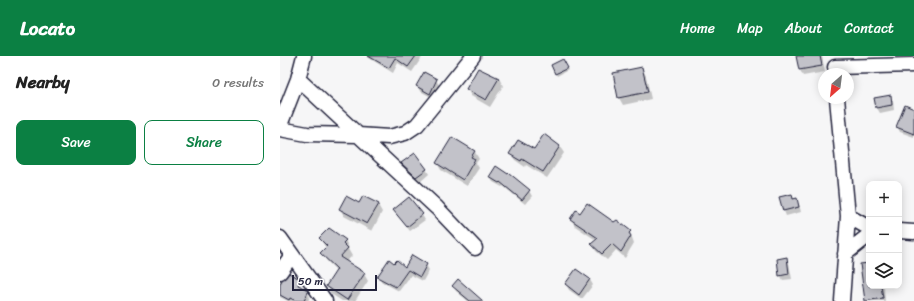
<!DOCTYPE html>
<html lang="en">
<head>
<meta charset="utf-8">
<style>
  body { margin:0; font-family:Sriracha,sans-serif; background:#f6f6f6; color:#222 }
  .controls { position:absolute; right:12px; bottom:12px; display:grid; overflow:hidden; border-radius:8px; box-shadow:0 2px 10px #0003 }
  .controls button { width:36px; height:36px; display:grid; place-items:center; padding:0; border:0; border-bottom:1px solid #e0e0e0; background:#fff; color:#222; font:20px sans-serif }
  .compass { position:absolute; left:538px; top:12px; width:36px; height:36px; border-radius:50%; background:#fff; box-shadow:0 2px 10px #0003; rotate:208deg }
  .scale { position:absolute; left:12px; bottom:10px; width:85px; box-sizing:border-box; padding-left:4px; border:2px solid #22223b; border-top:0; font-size:11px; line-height:14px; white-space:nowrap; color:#22223b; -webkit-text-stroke:3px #fff; paint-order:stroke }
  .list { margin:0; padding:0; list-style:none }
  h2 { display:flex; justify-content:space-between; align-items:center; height:52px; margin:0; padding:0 16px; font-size:17px }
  h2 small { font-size:13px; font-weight:400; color:#767676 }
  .actions { display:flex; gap:8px; padding:12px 16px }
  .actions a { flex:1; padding:9px 0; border:1px solid #0b8043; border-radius:8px; text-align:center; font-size:14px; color:#0b8043 }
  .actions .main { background:#0b8043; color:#fff }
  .icon { flex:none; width:22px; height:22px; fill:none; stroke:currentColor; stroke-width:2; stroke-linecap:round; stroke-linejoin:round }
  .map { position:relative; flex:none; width:634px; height:245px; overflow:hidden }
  header { display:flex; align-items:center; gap:24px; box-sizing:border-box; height:56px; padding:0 20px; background:#0b8043; color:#fff }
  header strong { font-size:19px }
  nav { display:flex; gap:22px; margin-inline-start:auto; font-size:14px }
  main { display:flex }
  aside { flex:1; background:#fff }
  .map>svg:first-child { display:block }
  .shadow { fill:#0003 }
  .building { fill:#c2c2c9; stroke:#22223b }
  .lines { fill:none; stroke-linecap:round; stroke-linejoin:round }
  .minor-casing { stroke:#22223b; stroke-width:17 }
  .minor { stroke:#fff; stroke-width:14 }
</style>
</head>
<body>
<header>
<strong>Locato</strong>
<nav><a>Home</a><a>Map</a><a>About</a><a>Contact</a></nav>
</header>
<main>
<aside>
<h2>Nearby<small>0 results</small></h2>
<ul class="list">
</ul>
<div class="actions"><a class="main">Save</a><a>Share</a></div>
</aside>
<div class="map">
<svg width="634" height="245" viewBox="0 0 634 245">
  <rect width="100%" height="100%" fill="#f6f6f7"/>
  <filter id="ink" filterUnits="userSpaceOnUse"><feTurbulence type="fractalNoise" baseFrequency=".025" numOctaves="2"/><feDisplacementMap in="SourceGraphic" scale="8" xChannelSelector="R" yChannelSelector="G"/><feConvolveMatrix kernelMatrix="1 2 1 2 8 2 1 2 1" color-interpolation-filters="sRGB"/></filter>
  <g filter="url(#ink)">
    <path class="shadow" d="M86 0H143L132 16 118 7 113 17Z
      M517 0H542L545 16 523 20 520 14Z
      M283 5 288 14 277 20 272 10Z
      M362 12 366 20 371 43 343 49 339 42Z
      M219 22 223 30 210 51 191 40 187 33Z
      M156 24 159 29 153 42 140 35 137 30Z
      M610 40 613 45 614 54 600 57 597 52Z
      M634 54V81L620 76 617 70Z
      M264 80 280 91 284 97 267 122 246 109 245 111 235 104 231 98 254 95Z
      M195 96 199 103 196 107 199 112 187 130 161 114 157 107Z
      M122 107 146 113 149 118 140 126 125 112Z
      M210 121 249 135 252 140 245 148 223 130 222 131 213 126Z
      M511 139 519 148 521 156 506 160 504 155 500 142Z
      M79 149H98L102 156 92 175 64 160 60 153Z
      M300 158 350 176 354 187 345 202 336 194 327 204 316 195 312 188 316 184 295 170 291 163Z
      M117 159H142L145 164 130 175Z
      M40 183 65 184 69 192 68 193 72 200 66 206 84 218 88 225 75 245H62L51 238 47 230 57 215 46 204 42 197 46 192Z
      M506 202 509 207 512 223 503 224 500 219Z
      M589 208V230H604L605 245H586L581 209Z
      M114 209 126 212 146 209 149 214 143 225 131 219 119 235 102 226 99 221Z
      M297 214 310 224 313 229 302 243 289 234 286 228Z
      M18 223 21 229 20 231 25 233 30 241 28 245H8L0 241V225Z
      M174 230 202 245H188L176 235Z"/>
    <path class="building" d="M88 0H136L128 11 115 2 109 12Z
      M516 0H540L542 10 519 14Z
      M283 3 288 12 275 18 271 9Z
      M362 11 368 36 338 42 333 17Z
      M198 12 219 22 206 44 186 33Z
      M144 16 157 23 150 38 136 30Z
      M611 39 612 49 596 52 594 42Z
      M625 49 634 53V78L616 71Z
      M264 78 280 90 263 116 242 103 241 105 229 98 238 84 254 93Z
      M172 81 195 95 191 101 195 103 183 124 156 107Z
      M135 97 147 113 136 121 121 107Z
      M216 110 228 118 229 117 250 134 242 144 220 126 219 127 209 121Z
      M512 138 513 143 517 142 519 151 503 155 499 141Z
      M66 140 79 147 83 140 99 148 87 168 59 153Z
      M129 141 143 158 127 171 113 154Z
      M307 147 334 166 337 164 351 175 349 177 351 180 341 196 332 188 322 198 311 188 318 182 290 163 296 154 300 157Z
      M49 172 66 184 63 187 68 192 60 201 85 217 67 244 46 230 57 213 40 197 47 190 39 182Z
      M132 199 147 208 140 221 128 214 116 231 97 221 109 203 114 207 117 204 125 211Z
      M507 201 509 218 499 220 497 203Z
      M589 207V230H601L603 242 585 245 580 208Z
      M296 213 310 223 299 239 285 228Z
      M9 217 18 222 20 224 18 229 26 233 28 236 24 245H16L10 242 9 244 0 239V228L2 224Z
      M178 223 203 245H190L172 230Z"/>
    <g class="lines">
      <g class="minor-casing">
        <path id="minor" d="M555 11 634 9
          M18 23 157 152 195 192
          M557 42 568 160 562 245
          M0 69 18 23 24 0
          M0 73 27 78 78 79 109 81 125 77 137 69 193 0
          M568 160 589 172
          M619 175 634 176
          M0 182 45 245
          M565 198 589 179
          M0 216 12 199"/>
      </g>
      <use href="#minor" class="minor"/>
    </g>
  </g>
</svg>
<div class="controls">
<button>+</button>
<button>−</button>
<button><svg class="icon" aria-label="layers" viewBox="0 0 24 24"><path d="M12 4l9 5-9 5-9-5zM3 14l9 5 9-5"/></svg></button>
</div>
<svg class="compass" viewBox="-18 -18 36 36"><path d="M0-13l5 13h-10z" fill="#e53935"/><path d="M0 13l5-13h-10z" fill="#767676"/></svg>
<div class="scale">50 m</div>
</div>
</main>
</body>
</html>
